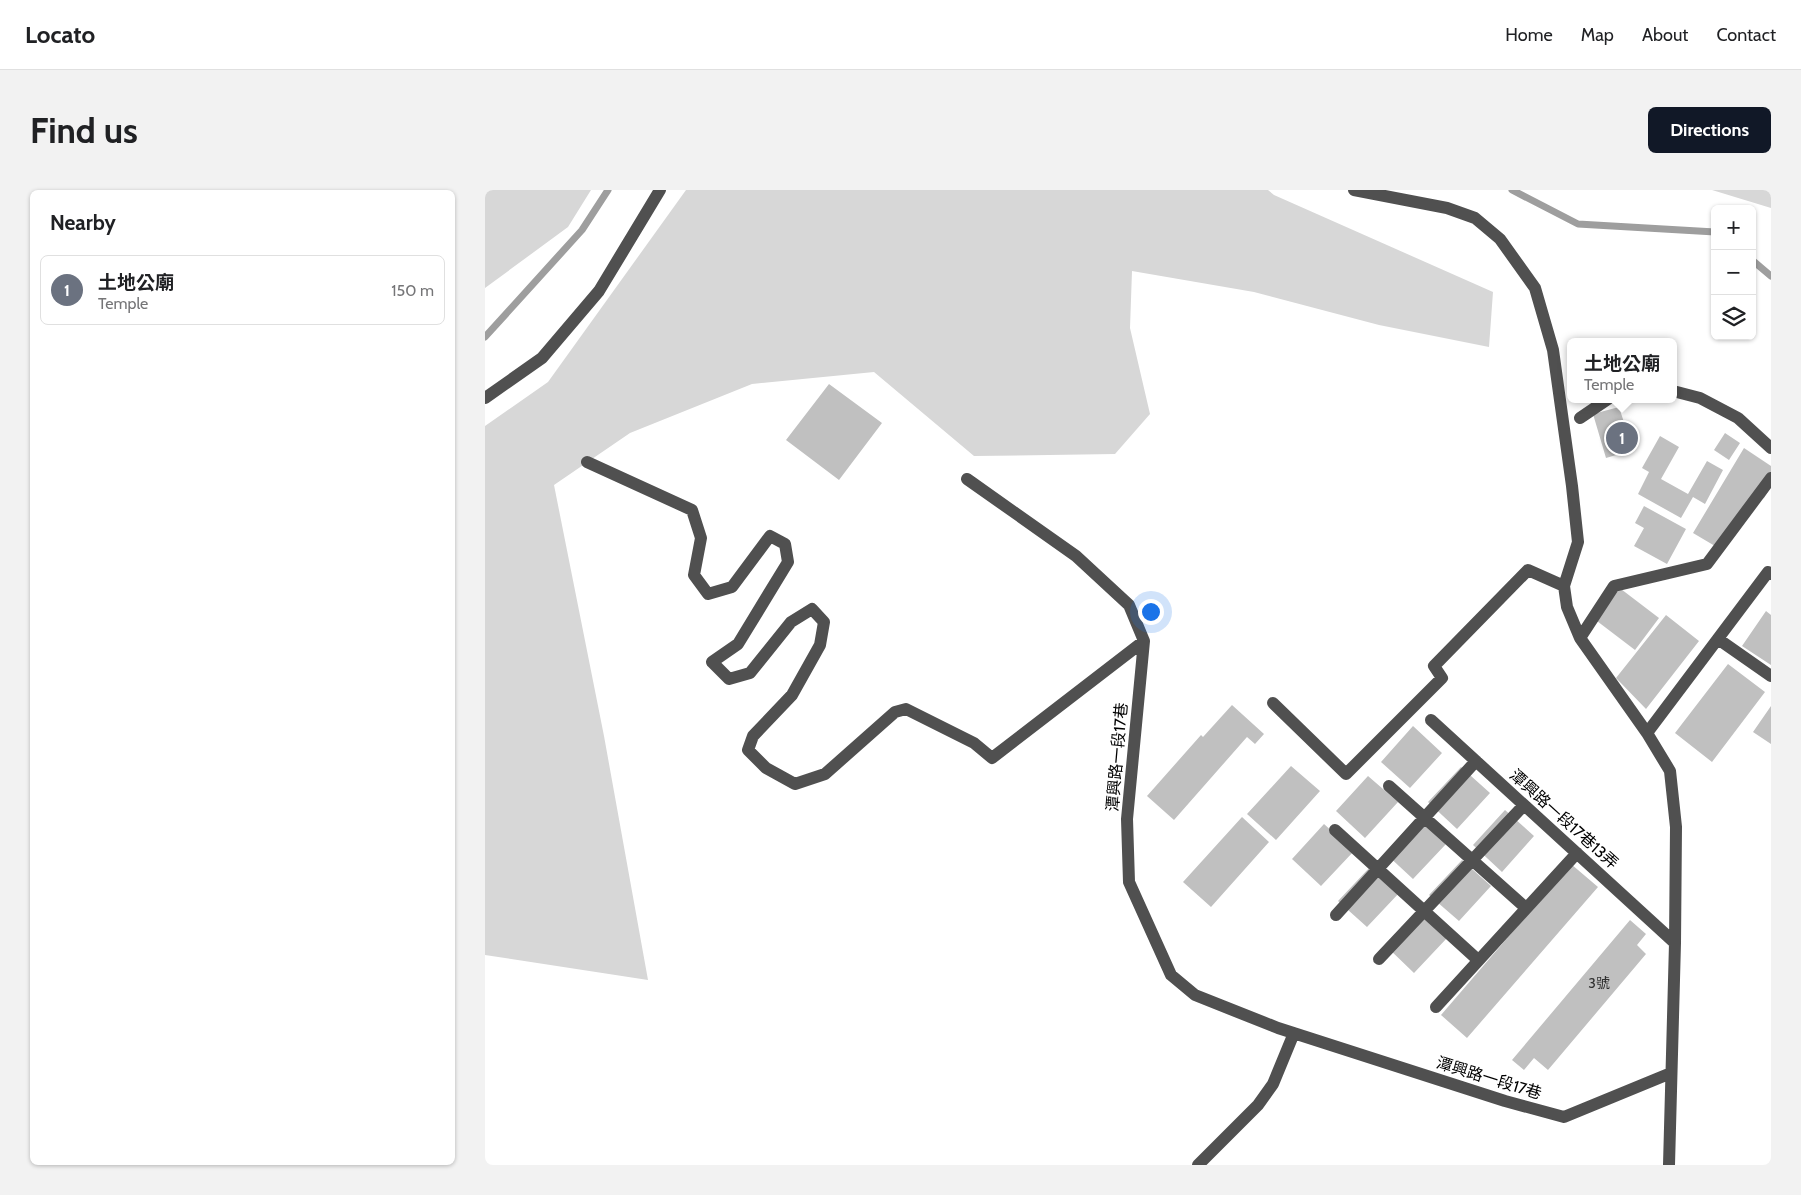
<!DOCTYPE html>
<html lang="en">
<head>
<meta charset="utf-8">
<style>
  body { margin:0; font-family:Cabin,"Noto Sans TC",sans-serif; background:#f2f2f2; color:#202124 }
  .controls { position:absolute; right:15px; top:15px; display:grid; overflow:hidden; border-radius:8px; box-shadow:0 1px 4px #0004 }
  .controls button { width:45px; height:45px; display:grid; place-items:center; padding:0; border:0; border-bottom:1px solid #e0e0e0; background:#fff; color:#202124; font:25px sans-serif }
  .you { position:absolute; left:665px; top:421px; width:18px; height:18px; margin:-12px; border:4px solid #fff; border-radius:50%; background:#1a73e8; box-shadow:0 0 0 8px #1a73e833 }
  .badge { display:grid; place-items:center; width:32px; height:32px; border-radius:50%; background:#111827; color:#fff; font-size:16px; font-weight:700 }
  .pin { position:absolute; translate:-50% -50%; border:2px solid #fff; box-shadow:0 1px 5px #0006 }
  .popup { position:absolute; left:1082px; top:148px; width:110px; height:65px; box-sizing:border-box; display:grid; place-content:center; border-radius:8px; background:#fff; filter:drop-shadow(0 1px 4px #0005); font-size:16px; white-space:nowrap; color:#757577 }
  .popup b { font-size:19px; color:#202124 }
  .popup::after { content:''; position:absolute; left:50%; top:100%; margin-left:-10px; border:10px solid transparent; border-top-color:#fff }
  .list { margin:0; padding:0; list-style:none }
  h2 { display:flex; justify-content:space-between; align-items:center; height:65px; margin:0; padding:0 20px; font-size:21px }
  h2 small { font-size:16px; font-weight:400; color:#757577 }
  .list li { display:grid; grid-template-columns:32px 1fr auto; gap:15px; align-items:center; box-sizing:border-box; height:70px; margin:0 10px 10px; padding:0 10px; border:1px solid #e0e0e0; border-radius:8px }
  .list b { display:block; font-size:19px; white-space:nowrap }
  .list p { margin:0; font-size:16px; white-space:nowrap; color:#757577 }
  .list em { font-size:16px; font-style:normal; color:#757577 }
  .icon { flex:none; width:28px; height:28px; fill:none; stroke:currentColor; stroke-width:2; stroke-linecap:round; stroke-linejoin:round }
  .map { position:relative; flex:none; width:1286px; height:975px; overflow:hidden; border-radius:8px }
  header { display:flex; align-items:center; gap:30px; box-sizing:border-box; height:70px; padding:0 25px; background:#fff; border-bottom:1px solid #e0e0e0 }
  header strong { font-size:24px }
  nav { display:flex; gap:28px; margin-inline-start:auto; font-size:18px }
  .intro { display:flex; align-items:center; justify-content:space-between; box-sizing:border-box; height:120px; padding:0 30px }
  h1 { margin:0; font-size:35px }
  .button { padding:12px 22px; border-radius:8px; background:#111827; color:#fff; font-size:18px; font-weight:700 }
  main { display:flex; gap:30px; padding:0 30px }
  aside { flex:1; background:#fff; border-radius:8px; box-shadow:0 1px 4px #0004 }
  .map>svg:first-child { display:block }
  .green { fill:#d7d7d7 }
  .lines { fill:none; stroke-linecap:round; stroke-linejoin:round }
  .stream { stroke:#9e9e9e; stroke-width:7 }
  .building { fill:#c0c0c0 }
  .minor { stroke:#505050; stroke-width:12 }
  .labels { text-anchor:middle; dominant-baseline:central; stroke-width:4; stroke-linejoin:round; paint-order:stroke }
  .number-label { font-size:14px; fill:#303030 }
  .street-label { font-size:16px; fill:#000; stroke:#fff }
</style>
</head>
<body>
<header>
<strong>Locato</strong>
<nav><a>Home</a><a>Map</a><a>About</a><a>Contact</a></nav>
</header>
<div class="intro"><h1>Find us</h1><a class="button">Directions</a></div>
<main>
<aside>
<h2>Nearby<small></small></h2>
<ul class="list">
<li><span class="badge" style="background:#6b7280">1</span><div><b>土地公廟</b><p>Temple</p></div><em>150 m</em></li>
</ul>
</aside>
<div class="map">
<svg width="1286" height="975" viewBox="0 0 1286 975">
  <rect width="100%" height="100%" fill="#fff"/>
  <path class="green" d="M0 0H106L83 37 0 98Z
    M201 0H783L789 5 1008 102 1004 157 894 135 769 102 647 81 645 138 665 224 630 264 489 266 389 182 267 194 145 243 69 295 119 546 163 790 0 765V236L63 192Z
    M1227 0H1286V18Z"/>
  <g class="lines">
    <path class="stream" d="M1027 0 1093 34 1230 42
      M1267 70 1286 86
      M0 147 97 40 123 0"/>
  </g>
  <path class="building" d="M344 194 397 233 354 290 301 250Z
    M1134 217 1148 260 1121 268 1108 224Z
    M1240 243 1255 253 1244 270 1229 260Z
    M1175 246 1194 257 1176 289 1203 304 1222 271 1238 280 1220 314 1208 307 1196 328 1153 304 1164 282 1157 278Z
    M1259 258 1286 276V297L1279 308 1262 315 1235 359 1208 343Z
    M1159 316 1201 339 1182 374 1149 356 1159 338 1150 333Z
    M1132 396 1174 428 1150 460 1108 428Z
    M1281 421 1286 425V475L1257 456Z
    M1181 425 1214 451 1161 519 1131 488Z
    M1243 474 1280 502 1227 572 1190 543Z
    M747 515 779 544 770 554 762 547 689 630 662 606 716 545 718 547Z
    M1286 516V554L1268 542Z
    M928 536 957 563 925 598 896 572Z
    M806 576 835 601 791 650 762 624Z
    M976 577 1005 603 972 639 943 612Z
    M883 586 913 612 880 648 851 621Z
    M1020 620 1049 646 1017 682 988 655Z
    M757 627 784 652 726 717 698 692Z
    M932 627 961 654 928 689 900 663Z
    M839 634 869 661 836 696 807 669Z
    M977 670 1006 696 974 731 944 705Z
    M1086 674 1113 697 982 848 956 825Z
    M886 676 915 702 882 737 853 711Z
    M933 721 962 748 929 783 901 756Z
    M1145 730 1161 744 1152 755 1161 764 1063 880 1049 868 1039 880 1027 870Z"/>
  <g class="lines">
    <path class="minor" d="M869 0 962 18 990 28 1015 49 1050 98 1068 160 1087 296 1093 352 1079 396 1082 417 1095 448 1162 543 1185 581 1191 637 1190 753 1184 975
      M1188 201 1215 208 1253 228 1286 258
      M0 208 57 168 114 101 175 0
      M1095 228 1123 209
      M102 272 207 320 216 348 209 385 223 404 247 397 285 346 300 354 303 372 253 454 227 472 244 489 265 483 306 432 327 419 339 432 335 455 307 505 268 546 263 560 281 578 310 594 340 584 410 522 421 519 489 553 507 568 659 451
      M482 289 591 366 644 415 659 451 642 629 644 692 686 785 710 805 793 838 1020 911 1079 927 1186 883
      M1095 448 1129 396 1222 374 1286 288
      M1233 449 1286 486
      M788 513 861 584 957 488 949 476 1043 380 1079 396
      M946 530 1190 753
      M1162 543 1283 382 1286 384
      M904 596 1041 718
      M850 640 993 770
      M851 725 991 571
      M894 769 1039 615
      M951 817 1092 663
      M713 975 773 915 788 894 809 843"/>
  </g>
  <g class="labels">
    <g class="number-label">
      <text x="1114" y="793">3號</text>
    </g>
    <g class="street-label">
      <text transform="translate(632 567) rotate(-85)">潭興路一段17巷</text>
      <text transform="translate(1079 629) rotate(42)">潭興路一段17巷13弄</text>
      <text transform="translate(1004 888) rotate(17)">潭興路一段17巷</text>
    </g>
  </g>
</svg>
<div class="controls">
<button>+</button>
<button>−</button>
<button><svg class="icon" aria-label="layers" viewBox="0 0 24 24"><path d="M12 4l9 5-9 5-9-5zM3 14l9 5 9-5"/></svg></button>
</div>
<div class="you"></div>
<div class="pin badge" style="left:1137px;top:248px;background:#6b7280">1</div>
<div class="popup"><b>土地公廟</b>Temple</div>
</div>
</main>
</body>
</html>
